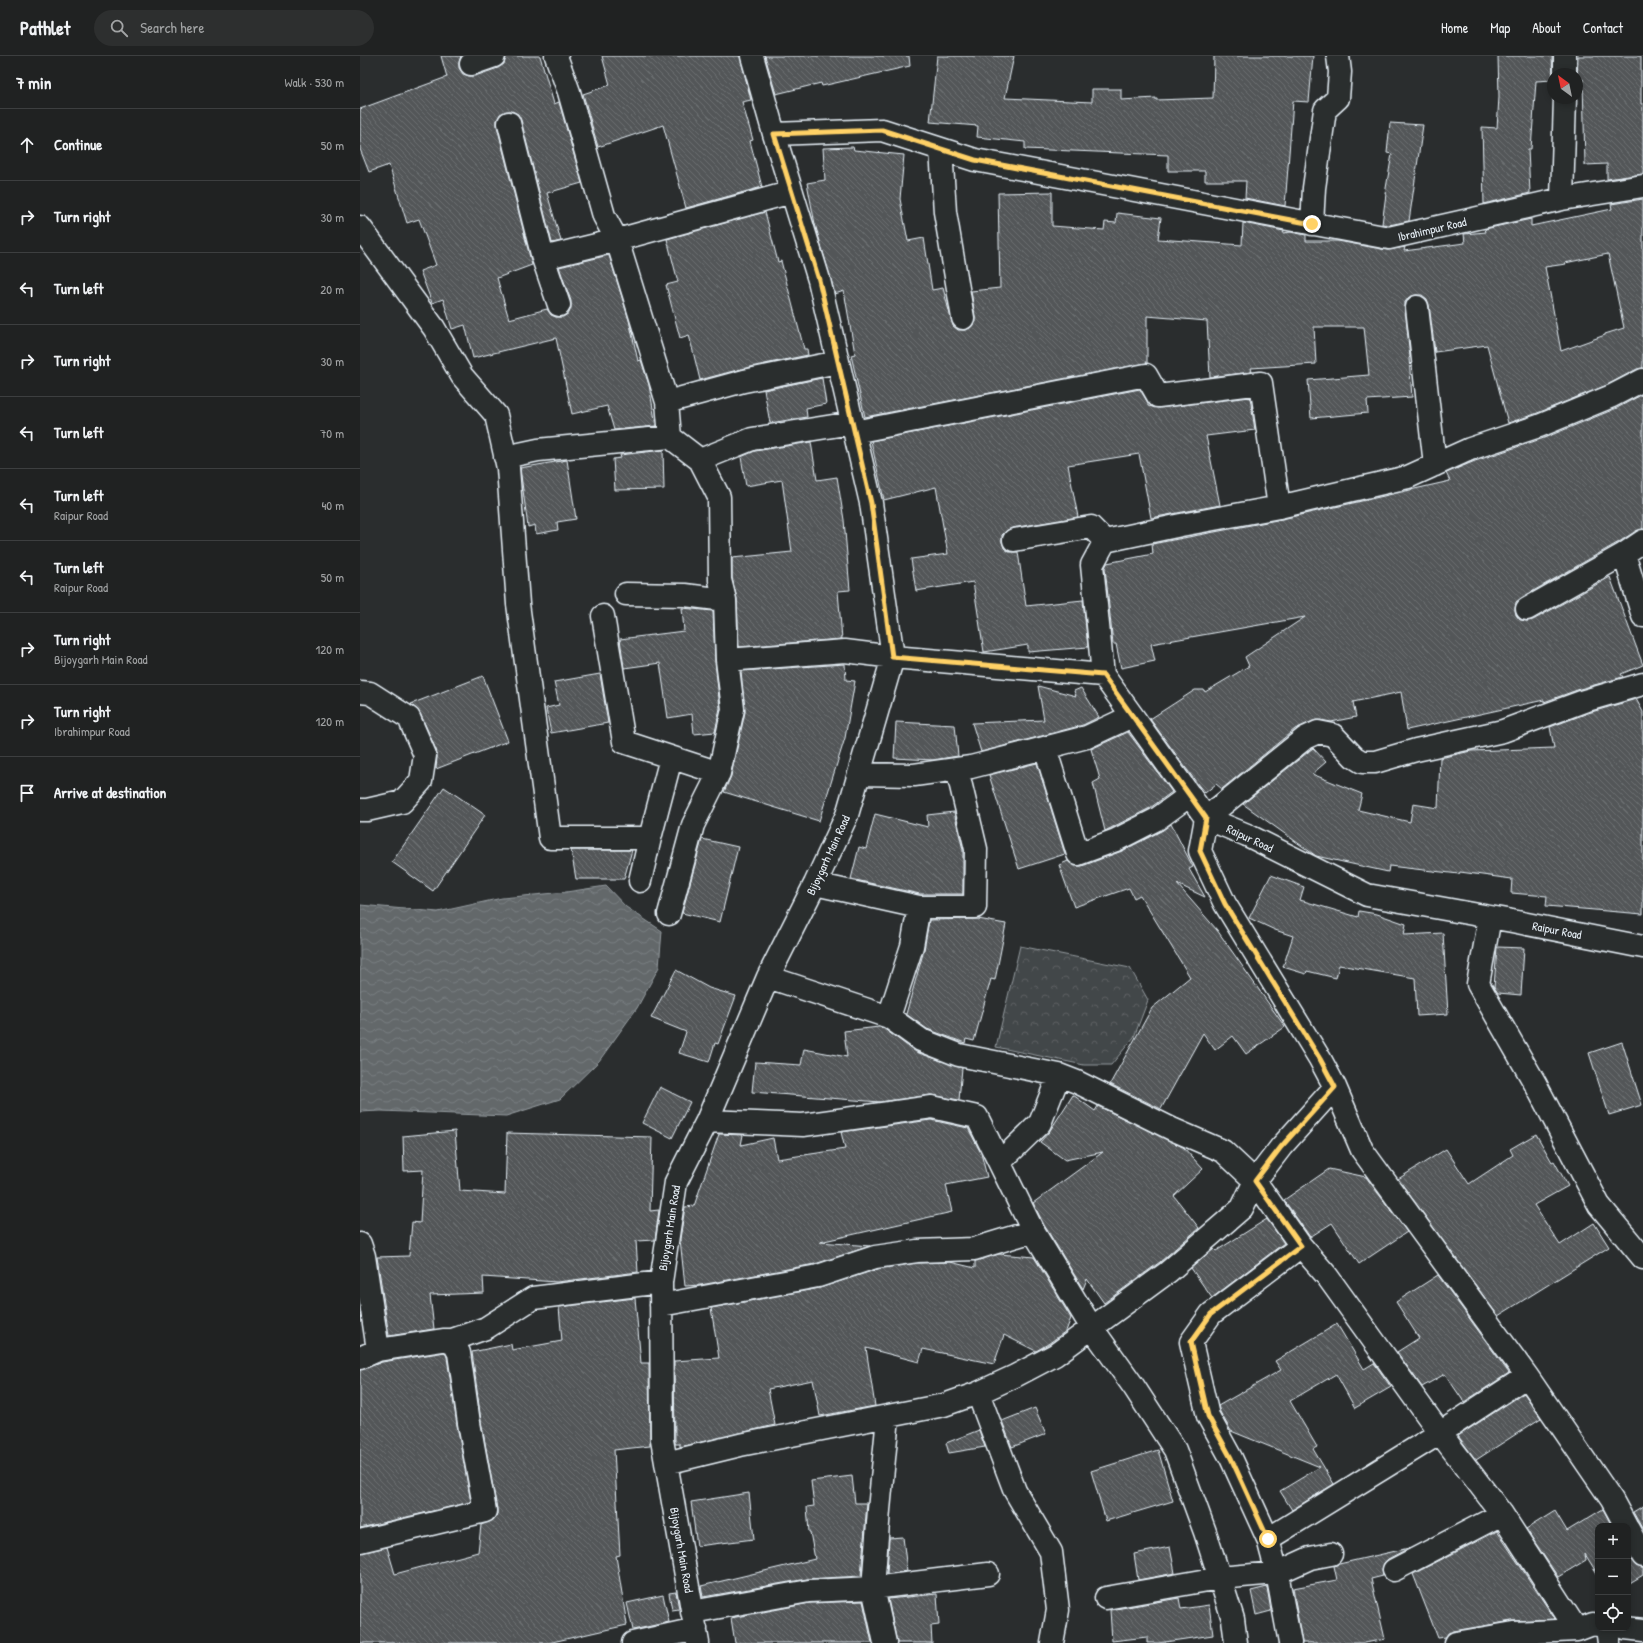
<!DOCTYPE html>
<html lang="en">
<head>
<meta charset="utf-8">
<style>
  body { margin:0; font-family:"Patrick Hand",sans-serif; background:#2d2f2f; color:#f1f3f6 }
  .controls { position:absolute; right:12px; bottom:12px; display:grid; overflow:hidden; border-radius:8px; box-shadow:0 2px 6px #0003 }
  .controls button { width:36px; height:36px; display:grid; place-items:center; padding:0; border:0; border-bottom:1px solid #3d3f40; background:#202222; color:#f1f3f6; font:20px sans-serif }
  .compass { position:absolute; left:1187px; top:12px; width:36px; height:36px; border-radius:50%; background:#202222; box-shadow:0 2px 6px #0003; rotate:327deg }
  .stop { position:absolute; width:12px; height:12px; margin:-9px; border:3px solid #ffd166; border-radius:50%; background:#fff }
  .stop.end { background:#ffd166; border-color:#fff; box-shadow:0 1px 4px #0008 }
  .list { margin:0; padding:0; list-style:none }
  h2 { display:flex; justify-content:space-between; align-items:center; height:52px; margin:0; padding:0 16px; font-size:17px }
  h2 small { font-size:13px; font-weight:400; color:#a2a4a5 }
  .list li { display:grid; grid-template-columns:26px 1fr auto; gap:12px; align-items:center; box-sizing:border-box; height:72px; padding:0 16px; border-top:1px solid #3d3f40 }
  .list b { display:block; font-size:15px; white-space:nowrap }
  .list p { margin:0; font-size:13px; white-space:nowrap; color:#a2a4a5 }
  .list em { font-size:13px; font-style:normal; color:#a2a4a5 }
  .icon { flex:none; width:22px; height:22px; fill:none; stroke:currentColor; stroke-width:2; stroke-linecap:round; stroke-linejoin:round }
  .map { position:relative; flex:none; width:1283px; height:1587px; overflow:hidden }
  header { display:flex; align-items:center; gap:24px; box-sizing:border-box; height:56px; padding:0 20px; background:#202222; border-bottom:1px solid #3d3f40 }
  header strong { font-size:19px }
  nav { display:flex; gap:22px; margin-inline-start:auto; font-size:14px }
  .search { width:280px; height:36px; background:#2d2f2f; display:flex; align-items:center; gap:10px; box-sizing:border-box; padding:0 14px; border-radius:22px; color:#a2a4a5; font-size:15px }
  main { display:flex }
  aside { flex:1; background:#202222 }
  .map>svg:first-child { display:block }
  .forest { fill:url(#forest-crowns); stroke:#959ca0 }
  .water { fill:url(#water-waves); stroke:#989fa3 }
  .building { fill:url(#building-back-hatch); stroke:#e8f1f8; fill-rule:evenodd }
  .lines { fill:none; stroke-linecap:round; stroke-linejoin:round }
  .minor-casing { stroke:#e8f1f8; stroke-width:25 }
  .minor { stroke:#2a2d2e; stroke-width:22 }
  .route { stroke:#ffd166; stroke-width:5 }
  .labels { text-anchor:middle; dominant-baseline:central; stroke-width:3; stroke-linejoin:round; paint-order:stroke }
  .street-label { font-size:12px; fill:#e8f1f8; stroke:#2a2d2e }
</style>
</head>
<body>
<header>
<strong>Pathlet</strong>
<div class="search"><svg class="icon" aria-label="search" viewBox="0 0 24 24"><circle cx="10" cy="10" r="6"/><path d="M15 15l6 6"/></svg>Search here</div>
<nav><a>Home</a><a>Map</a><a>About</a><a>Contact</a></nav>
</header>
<main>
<aside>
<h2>7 min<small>Walk · 530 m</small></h2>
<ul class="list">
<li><svg class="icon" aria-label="ahead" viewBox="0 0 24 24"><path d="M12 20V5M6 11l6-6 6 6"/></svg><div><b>Continue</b></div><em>50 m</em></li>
<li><svg class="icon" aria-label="right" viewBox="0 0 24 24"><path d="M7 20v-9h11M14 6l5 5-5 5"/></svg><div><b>Turn right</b></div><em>30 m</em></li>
<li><svg class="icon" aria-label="left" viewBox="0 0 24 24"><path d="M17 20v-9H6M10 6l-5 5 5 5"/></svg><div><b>Turn left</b></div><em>20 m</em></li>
<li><svg class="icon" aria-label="right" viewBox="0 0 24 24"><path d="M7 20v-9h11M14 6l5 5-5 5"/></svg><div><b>Turn right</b></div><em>30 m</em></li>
<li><svg class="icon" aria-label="left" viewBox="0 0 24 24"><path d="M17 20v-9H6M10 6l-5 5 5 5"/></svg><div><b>Turn left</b></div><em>70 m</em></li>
<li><svg class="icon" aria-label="left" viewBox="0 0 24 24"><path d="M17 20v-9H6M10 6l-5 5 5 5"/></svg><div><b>Turn left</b><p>Raipur Road</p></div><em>40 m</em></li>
<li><svg class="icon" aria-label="left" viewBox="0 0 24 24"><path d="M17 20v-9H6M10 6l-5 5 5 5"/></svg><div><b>Turn left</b><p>Raipur Road</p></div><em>50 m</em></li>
<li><svg class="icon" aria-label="right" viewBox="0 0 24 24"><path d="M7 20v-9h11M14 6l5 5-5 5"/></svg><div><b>Turn right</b><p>Bijoygarh Main Road</p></div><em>120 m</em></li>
<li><svg class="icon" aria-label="right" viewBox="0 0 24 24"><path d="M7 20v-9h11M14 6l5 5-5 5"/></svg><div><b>Turn right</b><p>Ibrahimpur Road</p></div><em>120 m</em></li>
<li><svg class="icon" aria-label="arrive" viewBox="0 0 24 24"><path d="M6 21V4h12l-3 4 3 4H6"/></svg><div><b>Arrive at destination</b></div></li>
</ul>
</aside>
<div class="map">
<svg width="1283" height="1587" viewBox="0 0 1283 1587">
  <defs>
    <pattern id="forest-crowns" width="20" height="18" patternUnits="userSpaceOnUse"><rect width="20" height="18" fill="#424648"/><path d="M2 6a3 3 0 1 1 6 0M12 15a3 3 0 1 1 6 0" fill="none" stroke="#5d6163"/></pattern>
    <pattern id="water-waves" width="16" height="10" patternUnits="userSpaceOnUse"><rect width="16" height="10" fill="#63686b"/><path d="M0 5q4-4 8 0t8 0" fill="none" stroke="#797e81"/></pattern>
    <pattern id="building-back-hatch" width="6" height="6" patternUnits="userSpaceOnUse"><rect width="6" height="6" fill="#535759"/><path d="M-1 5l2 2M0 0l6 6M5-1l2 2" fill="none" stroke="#6c7072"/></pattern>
  </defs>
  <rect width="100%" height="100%" fill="#2a2d2e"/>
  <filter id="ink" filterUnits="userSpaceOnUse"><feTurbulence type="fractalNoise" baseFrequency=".025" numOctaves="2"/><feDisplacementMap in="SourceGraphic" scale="8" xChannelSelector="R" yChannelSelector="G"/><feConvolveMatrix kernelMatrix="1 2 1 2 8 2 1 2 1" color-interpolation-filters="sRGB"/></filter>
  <g filter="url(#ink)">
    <path class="forest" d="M660 890 770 912 788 944 774 981 751 1009H724L636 991Z"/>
    <path class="water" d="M246 830 266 851 302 875 299 911 277 952 239 1005 200 1043 146 1060 21 1055 0 1056V849L78 856 142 842 206 836Z"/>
    <path class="building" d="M81 0H101L99 6V12L103 18 109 20H115L138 12 144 8 146 0H180L194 48 199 46 222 127 187 137 201 185 192 187 161 64 158 58 152 55H146L140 58 137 64V70L172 209 137 222 149 263 187 253 191 259 196 261H203L209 257 211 252V245L199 211 249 199 269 264 278 305 281 304 289 329 296 370 254 374 247 350 212 358 196 282 113 302 105 269 92 273 83 243 72 247 60 215 76 209 59 163 47 167 29 109 9 116 0 93V53L87 21Z
      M242 0H380L391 44 382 46 393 84 390 85 402 131 326 152 303 69 238 91 223 38 250 29Z
      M405 0H549L550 10 462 30 461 27 416 38Z
      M577 0H654L645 42 732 46V33H761V44L796 42V44L853 42 854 0H953L949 46 933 45 925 150 885 142 886 125H845V115H808V99L665 93V86L617 81 618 70 570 66Z
      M1138 0H1192L1193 24 1176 25 1171 93H1168L1170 137 1124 148 1122 71 1137 72 1139 41Z
      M1218 0H1281V48H1283V118L1247 123V108L1225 109 1223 23 1217 24Z
      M1030 67 1063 69 1049 165 1029 169 1022 168 1026 138H1025L1032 98 1027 97Z
      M493 91 494 94 544 99 540 143 548 185 564 182 572 234 583 232 593 270 598 274H605L611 271 615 266V260L611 235 640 232 638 137 692 136V170L744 174 745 166 756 167 757 157 801 162 798 183 882 189 883 167 924 175 923 177 931 176 946 179V185H978L1027 194 1045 191 1044 195 1105 187 1104 178 1126 176 1125 173 1171 163V170L1252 153 1251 148 1283 143V312L1277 313 1247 329 1175 358 1148 367 1127 289 1075 296 1069 249 1067 243 1062 239H1056L1049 241 1045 246V252L1050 301 1049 302 1052 341 1007 344 1008 357 951 362 948 324 1009 319 1004 271H954L956 308 891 312 892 316 850 321 847 265 787 260V307L505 361 491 299 495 298 484 235 475 238 455 168 447 127 465 124 463 92ZM1248 198 1264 272 1245 278V279L1201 295 1185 211 1206 208 1205 207Z
      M405 156 418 206 421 205 444 293H447L448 299 381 313 340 324 329 279 320 282 306 229 318 226 307 183Z
      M462 322 466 348 446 352 447 361 410 367 404 334Z
      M780 333 788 347V350L799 352 890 341 895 374 846 380 860 449 791 462 779 398 708 409 718 461 652 472 646 475 642 479V486L644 492 649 496H658L666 550 723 544 728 591 668 596V589L624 596 613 526 556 535 551 503 588 498 576 431 524 444 511 385Z
      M1283 338V473L1276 475 1259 486 1161 542 1156 546 1155 553 1156 559 1160 564 1167 565 1173 564 1250 521 1283 609 1261 618 1263 621 1220 633 1184 646V644L1047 674 1041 636 993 646 996 661 971 666 960 664 953 665 935 673 862 733 856 728 845 737 839 730 790 663 835 634H844L845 636 889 610 885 601 945 561 791 588 795 605 761 612 756 588H753L745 512 747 507 793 498 792 488 922 463 1090 425 1086 417 1115 405 1184 382 1257 352Z
      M451 386 457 424 477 421 484 464 490 534 478 535 482 583 379 591 377 543 372 522V502L432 496 422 424 386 430 381 401 395 395Z
      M303 394 304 433 255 434 253 403 261 402 260 399Z
      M207 404 216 463 197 466 198 474 176 478 175 469 168 471 160 412Z
      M322 552 353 555 355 605 360 652 355 676 334 678 332 658 308 662 300 607 264 612 260 583 324 575Z
      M485 608 486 624 495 625 485 682 459 765 364 736 371 720 385 656 381 615Z
      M240 618 248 667 191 677 186 652 199 649 194 626Z
      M123 620 148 685 76 713 77 701 76 694 60 657 51 648Z
      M678 630 716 640 714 635 721 632 739 661 723 669 621 696 612 667 684 664Z
      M1276 643 1283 656V858L1186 850 1187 840 1151 837 1152 823 1100 816 1099 818 1029 810 1028 816 956 800 883 748 953 692 966 706 952 718 1002 738 998 754 1050 766 1053 748 1078 752 1080 702 1111 695 1194 692 1190 671 1228 657Z
      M536 666 595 669 598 700 573 704 534 702Z
      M768 676 812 736 790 752 745 775 733 727 740 723 731 693Z
      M677 707 705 798 659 813 629 719Z
      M84 731 125 759 73 835 32 806Z
      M594 756 603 794V838H560L491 823 499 791 506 793 515 758 568 771 567 759Z
      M811 768 833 811 829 813 845 841 817 828 857 874 925 971 886 998 873 980 855 994 843 977 801 1053 750 1028 792 952 830 921 780 839 774 842 769 832 714 851 699 809 708 805 715 810H722L762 795 803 774Z
      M342 783 378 791 360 866 322 857Z
      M211 794H272L264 823H216Z
      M911 819 944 831 940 844 998 861 999 855 1017 858 1046 868 1044 879 1083 877 1088 958 1057 960 1055 922 979 909 976 922 947 915 946 918 923 911 933 880 915 874 889 862Z
      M618 863 646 868 635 924 631 923 614 985 606 983 605 987 567 973 546 958 564 894 569 864Z
      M1137 891 1164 892 1161 939 1138 937 1134 931Z
      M316 914 349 932 376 940 358 988 355 987 349 1006 319 997 326 976 291 962Z
      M519 971 523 972 556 996 602 1012 599 1044 571 1039 520 1046 392 1036 395 1006 441 1009 444 993 487 1001 484 975Z
      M1262 986 1282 1049 1249 1059 1229 997Z
      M300 1031 330 1046 312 1082 282 1067Z
      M713 1039 735 1055 738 1050 823 1091 843 1113 814 1140 839 1172 800 1206 744 1247 727 1223 723 1233 684 1169 673 1147 743 1096 705 1104 680 1086 689 1076Z
      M571 1064 608 1072 621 1097 627 1121 586 1129 592 1156 460 1186 510 1190 455 1208 341 1229 325 1230 320 1183 325 1151 334 1150 359 1078 383 1079 381 1089 413 1082 417 1103 485 1093 481 1076Z
      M95 1075 100 1135 145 1138 147 1077 292 1081 290 1155 299 1154 295 1184 276 1185 278 1216 197 1226 123 1221 124 1237 70 1239 74 1273 29 1280 17 1201 49 1200 52 1166 60 1167 63 1114 44 1115 43 1080Z
      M1176 1078 1192 1106 1194 1105 1208 1130 1174 1149 1200 1189 1234 1167 1249 1191 1138 1260 1038 1123 1086 1093 1109 1128 1153 1099 1150 1093Z
      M969 1113 1006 1121 1047 1176 999 1208 972 1167 950 1181 924 1144Z
      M907 1163 924 1187 852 1242 831 1212 854 1193 856 1195Z
      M639 1198 674 1201 711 1262 706 1275 688 1288 676 1295 644 1279 634 1308 563 1293 559 1306 506 1292 515 1350 460 1360 453 1324 408 1333 415 1369 320 1391V1388H315L314 1305 359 1302 351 1252 460 1232 518 1213 558 1207 590 1206 615 1212V1205Z
      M1078 1219 1149 1317 1104 1346 1085 1318 1062 1331 1037 1296 1059 1282 1036 1246Z
      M275 1242 281 1307H289L290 1390 254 1394 260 1499 256 1500 267 1569 188 1587H0V1497L27 1491 35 1518 118 1496 121 1469 133 1464 137 1459V1453L121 1365 112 1296 151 1288 152 1294 202 1285 199 1251Z
      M977 1268 1004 1313 1014 1307 1031 1331 995 1352 976 1318 930 1345 957 1391 953 1393 974 1428 932 1454 920 1435 960 1411 871 1375 860 1356 858 1350 921 1314 915 1305Z
      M85 1296 87 1301 97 1369 111 1446 0 1472V1314L22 1306Z
      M1164 1337 1181 1362 1116 1404 1098 1380Z
      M675 1352 686 1378 652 1391 642 1365Z
      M619 1374 625 1391 589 1397 586 1387Z
      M798 1394 813 1445 746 1465 731 1415Z
      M492 1420 495 1447H507L501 1520 447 1523 343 1541 341 1530 455 1503 450 1476H449L447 1451 454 1450 451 1425Z
      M389 1437 394 1483 337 1490 331 1446Z
      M1283 1450V1474L1273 1456Z
      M1243 1453 1252 1470H1238V1519L1225 1498 1226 1504 1198 1521 1166 1473 1195 1455 1207 1475Z
      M1137 1475 1195 1563 1152 1565 1094 1575 1088 1577 1086 1581 1078 1582 1053 1518Z
      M543 1481 547 1515 527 1518 529 1482Z
      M810 1491 815 1517 778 1524 774 1498Z
      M1049 1492 1028 1503 1024 1507 1022 1514 1023 1520 1011 1523 1025 1583 1005 1587H942L933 1532 977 1524 974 1510 979 1508Z
      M1268 1499 1276 1510 1283 1512V1519L1268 1528Z
      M907 1531 911 1555 896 1559 891 1535Z
      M316 1536 319 1553 312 1554 309 1537Z
      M577 1538 579 1569 571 1570 572 1587H537L528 1543Z
      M303 1539 309 1566 273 1574 267 1547Z
      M819 1542 821 1553 849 1549 853 1579 798 1587H787V1581L752 1585 750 1554Z
      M503 1545 512 1587H375L371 1562 450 1547Z"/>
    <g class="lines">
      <g class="minor-casing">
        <path id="minor" d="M196 0 209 36 244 160 257 184 307 346 310 381 340 404 392 383 492 367
          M111 8 134 0
          M1205 18V0
          M149 67 183 202 199 249
          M414 78 522 74 615 104 1029 182 1202 143 1283 130
          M581 93 585 156 603 262
          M1202 143 1205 42
          M952 168 954 132 965 54 978 42 980 16 978 0
          M0 171 74 272 102 320 136 359 148 412 158 548 190 782H290
          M183 202 257 184 432 136
          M1057 251 1075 409
          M307 346 384 325 478 306
          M494 376 786 319 798 340 901 327 919 451
          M145 401 178 394 310 381
          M654 484 731 471 745 485
          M1264 498 1283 560
          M266 538 325 539 365 544
          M1167 553 1264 498 1283 485
          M243 560 264 686 359 717
          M367 604 485 595 533 601 743 619 846 762 887 779 1007 839 1152 865 1283 891
          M743 619 732 509 745 485 821 469 919 451 1048 421 1110 393 1179 370 1252 340 1283 324
          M0 636 10 637 49 662 65 699 61 725 42 746 7 754H0
          M685 692 718 798 756 784 797 763 830 739
          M499 718 554 719 611 711 727 681 772 660
          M280 825 290 782 311 702
          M455 828 559 851H615L616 793 597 713
          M309 858 333 769 359 717 373 653 367 604 365 544 360 524 359 441 340 404
          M1130 861 1118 928 1176 1029 1239 1149 1283 1202
          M408 921 529 961 561 984 599 999 699 1019 717 1026 812 1073 863 1095 895 1125 941 1190 967 1220 1080 1377 1142 1458 1217 1574
          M529 961 552 890 559 851
          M347 1065 443 1069 572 1051 617 1061 673 1175
          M640 1106 680 1067 699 1019
          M0 1188 4 1200 18 1294
          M301 1249 458 1220 515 1201 557 1195 614 1193 673 1175 732 1272 774 1331 815 1394 845 1476 873 1563 876 1587
          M0 1302 18 1294 83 1284H92L126 1272 173 1242 301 1226
          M618 1337 655 1435 691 1496 698 1554 692 1587
          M306 1407 380 1389 584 1349 618 1337 655 1320 695 1299 808 1216 882 1152 895 1125 921 1091 975 1031
          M1266 1470 1252 1444 1167 1320 1002 1094 975 1031 960 1003 865 848 840 795 846 762 945 682 958 676 973 679 994 701 1002 706H1015L1056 694 1143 675 1224 645 1283 628
          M1268 1473 1283 1500
          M908 1483 1080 1377 1167 1320
          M0 1485 125 1455 109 1367 99 1297 92 1284
          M1034 1514 1142 1458
          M746 1542 859 1522 917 1517 950 1502 971 1498
          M332 1556 449 1535 513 1532 628 1518
          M1247 1572 1249 1587
          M1265 1572 1283 1574
          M273 1587 336 1573
          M338 1587 302 1384 301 1226 316 1126 347 1065 408 921 455 828 487 759 533 601 511 447 459 224 414 78 392 0
          M525 1587 513 1532 519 1454 528 1361
          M930 1587 917 1517 908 1483 871 1402 848 1360 831 1286 851 1258 941 1190
          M1096 1587 1154 1577 1217 1574 1233 1568 1238 1569"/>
      </g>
      <use href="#minor" class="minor"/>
    </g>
  </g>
  <g class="lines" filter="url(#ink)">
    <path class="route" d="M908 1483 871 1402 848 1360 831 1286 851 1258 941 1190 895 1125 921 1091 975 1031 960 1003 865 848 840 795 846 762 743 619 532 601 511 447 459 224 414 78 522 74 615 104 952 168"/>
  </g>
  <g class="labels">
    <g class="street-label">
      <text transform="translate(1072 173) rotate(-13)">Ibrahimpur Road</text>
      <text transform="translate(890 782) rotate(25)">Raipur Road</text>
      <text transform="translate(468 799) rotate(-65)">Bijoygarh Main Road</text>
      <text transform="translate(1197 874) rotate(11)">Raipur Road</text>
      <text transform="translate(309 1172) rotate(-81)">Bijoygarh Main Road</text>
      <text transform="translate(322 1494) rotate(80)">Bijoygarh Main Road</text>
    </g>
  </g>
</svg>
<div class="controls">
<button>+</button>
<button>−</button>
<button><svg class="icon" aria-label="locate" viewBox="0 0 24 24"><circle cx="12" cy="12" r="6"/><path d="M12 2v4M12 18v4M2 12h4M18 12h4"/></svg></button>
</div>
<svg class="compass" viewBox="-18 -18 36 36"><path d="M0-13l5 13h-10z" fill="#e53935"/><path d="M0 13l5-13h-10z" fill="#a2a4a5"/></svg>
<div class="stop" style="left:908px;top:1483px"></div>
<div class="stop end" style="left:952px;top:168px"></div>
</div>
</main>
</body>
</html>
